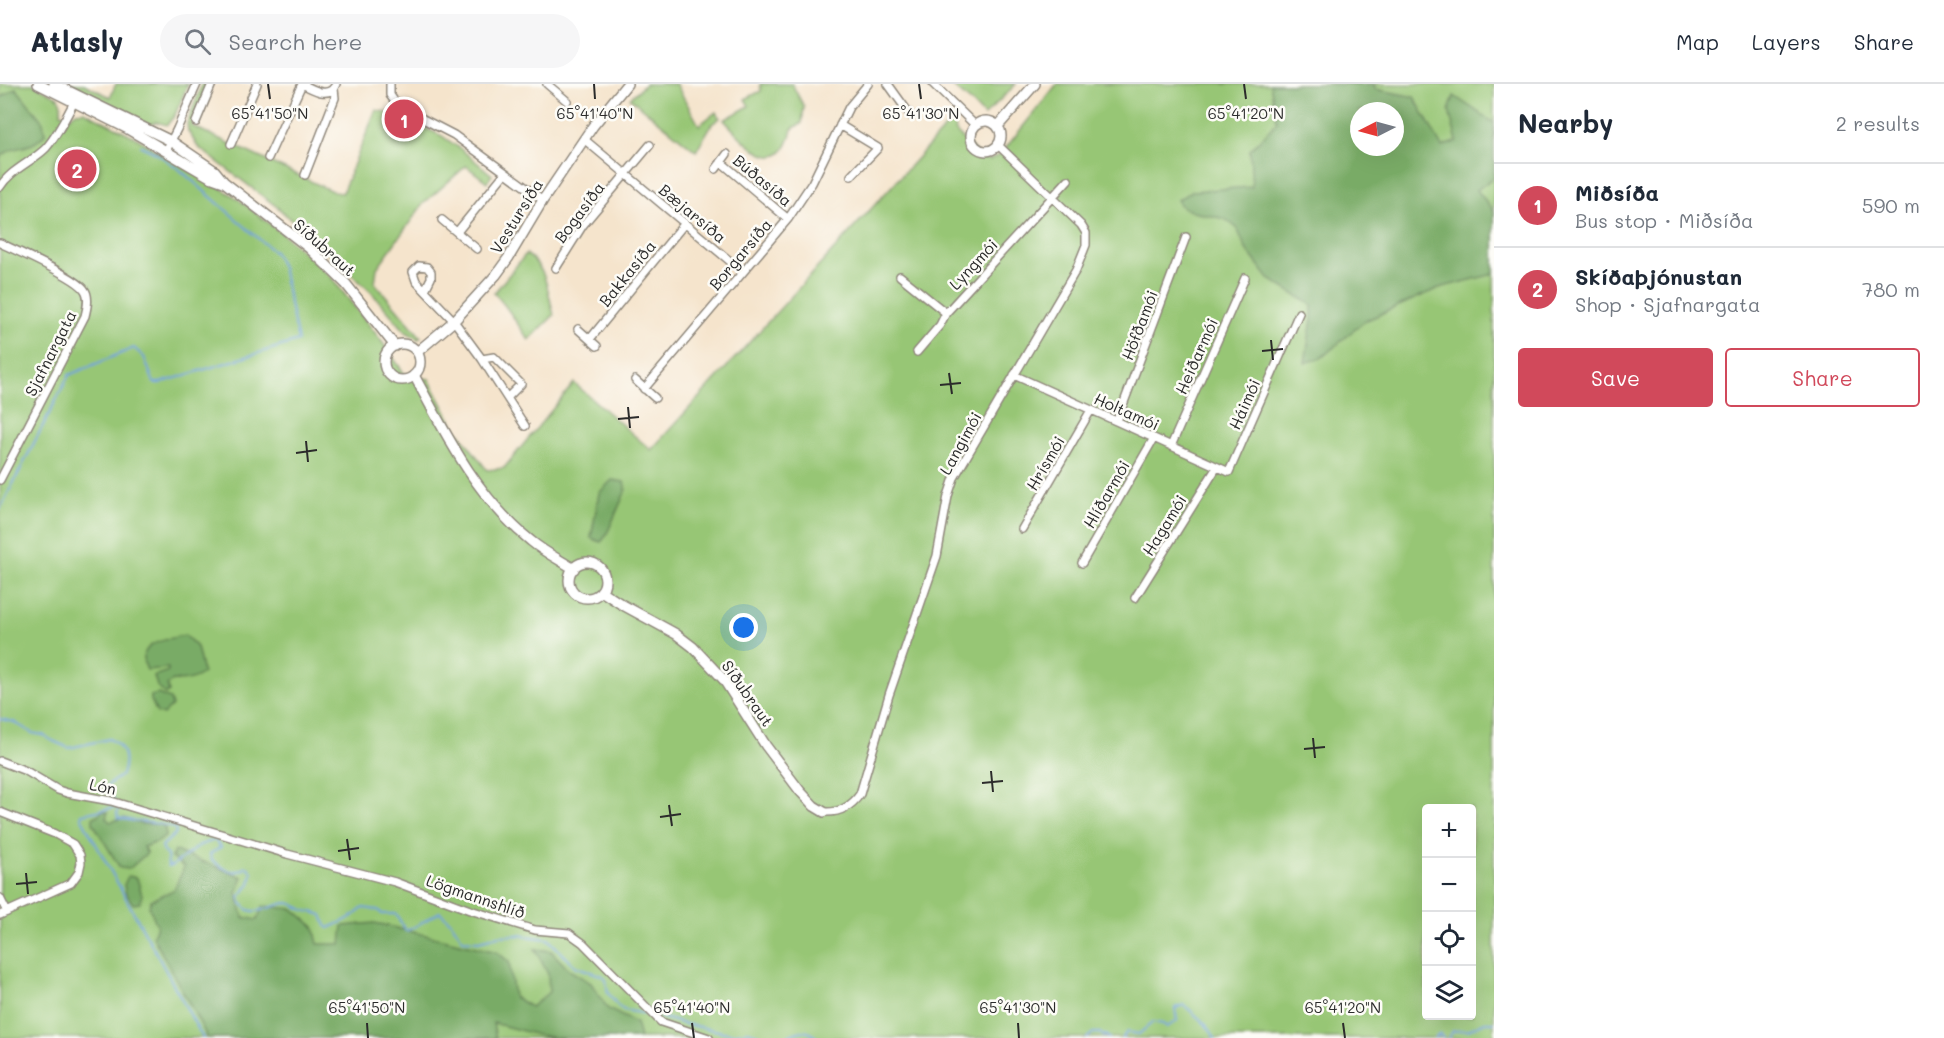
<!DOCTYPE html>
<html lang="en">
<head>
<meta charset="utf-8">
<style>
  body { margin:0; font-family:Mali,sans-serif; background:#f6f6f7; color:#1f2937 }
  .controls { position:absolute; right:18px; bottom:18px; display:grid; overflow:hidden; border-radius:6px; box-shadow:0 6px 24px #0002 }
  .controls button { width:54px; height:54px; display:grid; place-items:center; padding:0; border:0; border-bottom:2px solid #e0e1e3; background:#fff; color:#1f2937; font:30px sans-serif }
  .compass { position:absolute; left:1350px; top:18px; width:54px; height:54px; border-radius:50%; background:#fff; box-shadow:0 6px 24px #0002; rotate:264deg }
  .you { position:absolute; left:744px; top:544px; width:21px; height:21px; margin:-15px; border:4px solid #fff; border-radius:50%; background:#1a73e8; box-shadow:0 0 0 9px #1a73e833 }
  .badge { display:grid; place-items:center; width:39px; height:39px; border-radius:50%; background:#d1495b; color:#fff; font-size:20px; font-weight:700 }
  .pin { position:absolute; translate:-50% -50%; border:3px solid #fff; box-shadow:0 2px 6px #0006 }
  .list { margin:0; padding:0; list-style:none }
  h2 { display:flex; justify-content:space-between; align-items:center; height:78px; margin:0; padding:0 24px; font-size:26px }
  h2 small { font-size:20px; font-weight:400; color:#747a83 }
  .list li { display:grid; grid-template-columns:39px 1fr auto; gap:18px; align-items:center; box-sizing:border-box; height:84px; padding:0 24px; border-top:2px solid #e0e1e3 }
  .list b { display:block; font-size:22px; white-space:nowrap }
  .list p { margin:0; font-size:20px; white-space:nowrap; color:#747a83 }
  .list em { font-size:20px; font-style:normal; color:#747a83 }
  .actions { display:flex; gap:12px; padding:18px 24px }
  .actions a { flex:1; padding:14px 0; border:2px solid #d1495b; border-radius:6px; text-align:center; font-size:21px; color:#d1495b }
  .actions .main { background:#d1495b; color:#fff }
  .icon { flex:none; width:33px; height:33px; fill:none; stroke:currentColor; stroke-width:2; stroke-linecap:round; stroke-linejoin:round }
  .map { position:relative; flex:none; width:1494px; height:954px; overflow:hidden }
  header { display:flex; align-items:center; gap:36px; box-sizing:border-box; height:84px; padding:0 30px; background:#fff; border-bottom:2px solid #e0e1e3 }
  header strong { font-size:28px }
  nav { display:flex; gap:33px; margin-inline-start:auto; font-size:21px }
  .search { width:420px; height:54px; background:#f6f6f7; display:flex; align-items:center; gap:15px; box-sizing:border-box; padding:0 21px; border-radius:33px; color:#747a83; font-size:22px }
  main { display:flex }
  aside { flex:1; background:#fff }
  .map>svg:first-child { display:block }
  .green { fill:#97c675; stroke:#617850; stroke-width:1.5; fill-rule:evenodd }
  .forest { fill:#79ab66; stroke:#526b48; stroke-width:1.5; fill-rule:evenodd }
  .lines { fill:none; stroke-linecap:round; stroke-linejoin:round }
  .stream { stroke:#72a2dc; stroke-width:2 }
  .street-casing { stroke:#90887c; stroke-width:10 }
  .secondary-casing { stroke:#90887c; stroke-width:12 }
  .street { stroke:#fff; stroke-width:7 }
  .secondary { stroke:#fff; stroke-width:9 }
  .ticks { fill:none; stroke:#2b2b2b; stroke-width:2 }
  .labels { text-anchor:middle; dominant-baseline:central; stroke-width:5; stroke-linejoin:round; paint-order:stroke }
  .street-label { font-size:16px; fill:#2b2b2b; stroke:#fdfcf7 }
  .ticks-label { font-size:15px; text-anchor:middle; fill:#2b2b2b; stroke:#fdfcf7; stroke-width:5; stroke-linejoin:round; paint-order:stroke }
</style>
</head>
<body>
<header>
<strong>Atlasly</strong>
<div class="search"><svg class="icon" aria-label="search" viewBox="0 0 24 24"><circle cx="10" cy="10" r="6"/><path d="M15 15l6 6"/></svg>Search here</div>
<nav><a>Map</a><a>Layers</a><a>Share</a></nav>
</header>
<main>
<div class="map">
<svg width="1494" height="954" viewBox="0 0 1494 954">
  <rect width="100%" height="100%" fill="#fdfcf7"/>
  <filter id="ink" filterUnits="userSpaceOnUse"><feTurbulence type="fractalNoise" baseFrequency=".0167" numOctaves="2"/><feDisplacementMap in="SourceGraphic" scale="12" xChannelSelector="R" yChannelSelector="G"/><feConvolveMatrix kernelMatrix="1 2 1 2 8 2 1 2 1" color-interpolation-filters="sRGB"/></filter>
  <filter id="wash" filterUnits="userSpaceOnUse"><feTurbulence type="fractalNoise" baseFrequency=".008" numOctaves="4" result="noise"/><feDisplacementMap in="SourceGraphic" scale="24" xChannelSelector="R" yChannelSelector="G"/><feGaussianBlur stdDeviation="1.35" result="paint"/><feColorMatrix in="noise" values="0 0 0 0 0 0 0 0 0 0 0 0 0 0 0 0 0 1.4 0 .05"/><feComposite in="paint" operator="in"/></filter>
  <g filter="url(#wash)">
    <rect width="100%" height="100%" fill="#f5e4cc"/>
    <path class="green" d="M0 0H33L58 13 61 20V29L70 33 76 28 84 27 133 52 234 112 285 152 330 192 380 255 406 292 429 295 454 342 487 386 504 384 574 299 651 366 954 34 956 48 979 71 990 76 1001 70 1057 0H1494V954H0ZM1359 27H1395V63H1359ZM1426 724H1472V932H1426Z
      M58 0H84L110 13 116 0H188L175 31 167 41 156 38 146 42Z
      M202 0H208L192 42 334 108 342 109 376 26 395 30 397 34 405 38 408 36 442 52 462 66 492 91 487 98 466 82 423 120 377 184 375 199 421 253 418 255 406 248 370 207 277 123 198 63 188 47 187 39Z
      M645 0H676L699 41 716 28 720 34 712 40 696 67 630 14Z
      M760 0H792L804 23 802 39 792 45C780 101 744 57 724 36L749 22 745 15 761 7Z
      M950 0H1016L984 32 972 19Z
      M526 170C548 184 547 208 554 231L529 256C517 240 508 223 494 209Z"/>
    <path class="forest" d="M1270 0H1374L1375 5 1414 13 1442 63 1457 57 1449 27 1454 12 1494 39V93L1477 106 1494 127V190L1439 204 1365 237 1321 274 1305 279 1312 235V221L1269 195 1246 165 1237 144 1225 135 1193 128 1182 123 1177 116 1192 107 1252 103 1250 66 1277 38ZM1359 27H1395V63H1359Z
      M16 4 43 38 45 50C29 69 15 58 0 74V14Z
      M612 396 624 398 626 406 606 452 601 458 591 454 599 409Z
      M185 551 197 563 203 589C194 596 184 598 173 596L167 601 169 608 165 610 157 602 154 592 168 587V584L147 586C134 558 165 556 185 551Z
      M158 610 170 615 172 622 163 631 157 629 151 616V612Z
      M103 727 108 728 106 734 110 738 124 734 142 740H161L165 744 166 752 158 758 143 763 147 769 129 785 120 784 93 739V734Z
      M175 767 243 793 237 809 243 833 257 836 263 822 293 825 314 843 318 860H341L343 842 375 839 497 868 509 878 514 913 531 923 549 908 548 890 535 865 551 867 569 886 591 899 608 925 636 939 640 954H556L538 951 493 939 496 954H208L153 853 157 841 149 823 151 816 174 806 184 783 171 773Z
      M128 792 137 794 142 811 140 819 133 820 126 810 124 801Z"/>
    <g class="lines">
      <path class="stream" d="M0 425 69 291 134 264 144 273 154 299H160L298 257 282 183 275 169 179 85 156 69 141 62
        M0 635 14 638 32 649 43 651 53 657 69 664 109 655C125 662 127 676 122 691L109 700 105 705 114 715
        M115 721 119 725 117 728 118 734C137 739 157 737 175 744L176 749 162 762 164 769 167 771 168 782H172L200 761 215 756 221 763 210 770 211 775C220 783 235 793 246 783L249 784 252 788 250 800 239 813C248 840 270 820 287 819 293 819 296 822 300 824 306 828 315 828 322 831L326 842 329 844C342 838 352 834 363 824L378 826 382 830H396L406 847C418 842 428 834 440 828L451 838 463 856 479 857 498 852 518 851 548 855 575 882 603 892 606 896 608 909 618 922 624 926 651 931
        M116 723 82 730 81 733 203 954
        M660 933 681 939 733 950 748 947 757 950 761 954
        M785 954C796 947 807 943 817 954
        M1087 954 1093 949H1100L1104 952 1106 951 1109 954
        M1122 954 1127 948 1139 950 1153 938 1163 940 1167 943 1177 937 1175 924 1184 921C1196 932 1208 940 1215 954
        M1435 954 1440 950 1443 954
        M1448 954 1453 947 1468 946 1485 938H1494"/>
    </g>
  </g>
  <g filter="url(#ink)">
    <g class="lines">
      <g class="street-casing">
        <path id="street" d="M302 0C313 5 329 16 336 0
          M390 0V11L398 22 454 51 543 116
          M547 0 567 17
          M888 0 911 32
          M933 0 975 41
          M196 38 212 0
          M840 41 878 64 851 92
          M585 56 743 188
          M231 60 257 0
          M166 67 177 45 197 0
          M268 74 302 0
          M721 78 788 135
          M716 85 727 70
          M305 91 335 14 334 5
          M0 103C10 86 32 78 46 64 58 50 67 32 75 16
          M442 136 477 165
          M457 148 505 89
          M0 159C17 167 74 192 84 205 90 212 87 224 85 232L0 396
          M556 184 583 141 650 61
          M900 192 946 229
          M425 206 431 194V188L427 183 419 182 413 188 416 197 454 237 482 275 525 342
          M578 245 597 262
          M590 255 685 139
          M917 268 940 241 946 229 1068 96
          M482 275 494 273 521 300 507 314
          M1014 291 1229 388 1299 229
          M635 296 655 314
          M644 305 788 135 812 99 849 23 868 0
          M1117 337 1186 153
          M1171 362 1245 194
          M1022 445 1091 326
          M1082 479 1154 354
          M1135 514 1217 383
          M0 677 26 687 58 706 67 709 111 717 287 770 395 798 470 826 535 846 569 849 583 859 661 938 709 954
          M0 728 55 750 73 760 80 771 81 779 79 788 71 799 0 831
          M824 728C839 729 851 723 860 710L889 611 937 472 948 412 954 394 1076 186 1086 161V149L1081 141 998 61
          M0 814 7 828"/>
      </g>
      <g class="secondary-casing">
        <path id="secondary" d="M38 0 128 45 210 93 224 98
          M54 0 171 57 215 87 224 98 309 164 346 200 395 262
          M971 52a15 15 0 1 1 30 0a15 15 0 1 1-30 0Z
          M998 42 1035 0
          M384 278a18 18 0 1 1 36 0a18 18 0 1 1-36 0Z
          M417 268 454 237 496 191 509 173 543 116 593 42 627 0
          M414 291C446 351 477 414 531 457 544 468 560 476 574 485
          M569 496a18 18 0 1 1 36 0a18 18 0 1 1-36 0Z
          M601 507 621 520 676 550 693 563 724 596 766 662 800 707 814 722 824 728"/>
      </g>
      <use href="#street" class="street"/>
      <use href="#secondary" class="secondary"/>
    </g>
  </g>
  <path class="ticks" d="M268 0 270 15M594 0 595 15M919 0 921 15M1244 0 1246 15M1271 256 1273 276M1262 267 1283 265M949 289 952 310M940 301 961 299M628 323 630 344M618 335 639 333M306 357 308 378M296 369 317 366M1313 654 1315 674M1304 665 1325 663M991 687 993 708M982 699 1003 697M669 721 672 742M660 733 681 730M347 755 350 776M338 767 359 764M26 789 28 810M16 800 37 798M367 939 368 954M692 939 694 954M1018 939 1019 954M1343 939 1345 954"/>
  <g class="labels">
    <g class="street-label">
      <text transform="translate(763 96) rotate(40)">Búðasíða</text>
      <text transform="translate(579 128) rotate(-53)">Bogasíða</text>
      <text transform="translate(693 129) rotate(40)">Bæjarsíða</text>
      <text transform="translate(516 132) rotate(-58)">Vestursíða</text>
      <text transform="translate(325 163) rotate(42)">Síðubraut</text>
      <text transform="translate(740 170) rotate(-50)">Borgarsíða</text>
      <text transform="translate(973 180) rotate(-47)">Lyngmói</text>
      <text transform="translate(627 189) rotate(-51)">Bakkasíða</text>
      <text transform="translate(1139 241) rotate(-69)">Höfðamói</text>
      <text transform="translate(50 269) rotate(-63)">Sjafnargata</text>
      <text transform="translate(1196 272) rotate(-66)">Heiðarmói</text>
      <text transform="translate(1244 320) rotate(-66)">Háimói</text>
      <text transform="translate(1127 327) rotate(24)">Holtamói</text>
      <text transform="translate(960 359) rotate(-61)">Langimói</text>
      <text transform="translate(1045 379) rotate(-60)">Hrísmói</text>
      <text transform="translate(1106 410) rotate(-60)">Hlíðarmói</text>
      <text transform="translate(1164 441) rotate(-58)">Hagamói</text>
      <text transform="translate(748 609) rotate(55)">Síðubraut</text>
      <text transform="translate(103 702) rotate(12)">Lón</text>
      <text transform="translate(476 812) rotate(19)">Lögmannshlíð</text>
    </g>
  </g>
  <g class="ticks-label">
    <text x="270" y="35">65°41'50"N</text>
    <text x="595" y="35">65°41'40"N</text>
    <text x="921" y="35">65°41'30"N</text>
    <text x="1246" y="35">65°41'20"N</text>
    <text x="367" y="929">65°41'50"N</text>
    <text x="692" y="929">65°41'40"N</text>
    <text x="1018" y="929">65°41'30"N</text>
    <text x="1343" y="929">65°41'20"N</text>
  </g>
</svg>
<div class="controls">
<button>+</button>
<button>−</button>
<button><svg class="icon" aria-label="locate" viewBox="0 0 24 24"><circle cx="12" cy="12" r="6"/><path d="M12 2v4M12 18v4M2 12h4M18 12h4"/></svg></button>
<button><svg class="icon" aria-label="layers" viewBox="0 0 24 24"><path d="M12 4l9 5-9 5-9-5zM3 14l9 5 9-5"/></svg></button>
</div>
<svg class="compass" viewBox="-18 -18 36 36"><path d="M0-13l5 13h-10z" fill="#e53935"/><path d="M0 13l5-13h-10z" fill="#747a83"/></svg>
<div class="you"></div>
<div class="pin badge" style="left:404px;top:35px">1</div>
<div class="pin badge" style="left:77px;top:85px">2</div>
</div>
<aside>
<h2>Nearby<small>2 results</small></h2>
<ul class="list">
<li><span class="badge">1</span><div><b>Miðsíða</b><p>Bus stop · Miðsíða</p></div><em>590 m</em></li>
<li><span class="badge">2</span><div><b>Skíðaþjónustan</b><p>Shop · Sjafnargata</p></div><em>780 m</em></li>
</ul>
<div class="actions"><a class="main">Save</a><a>Share</a></div>
</aside>
</main>
</body>
</html>
